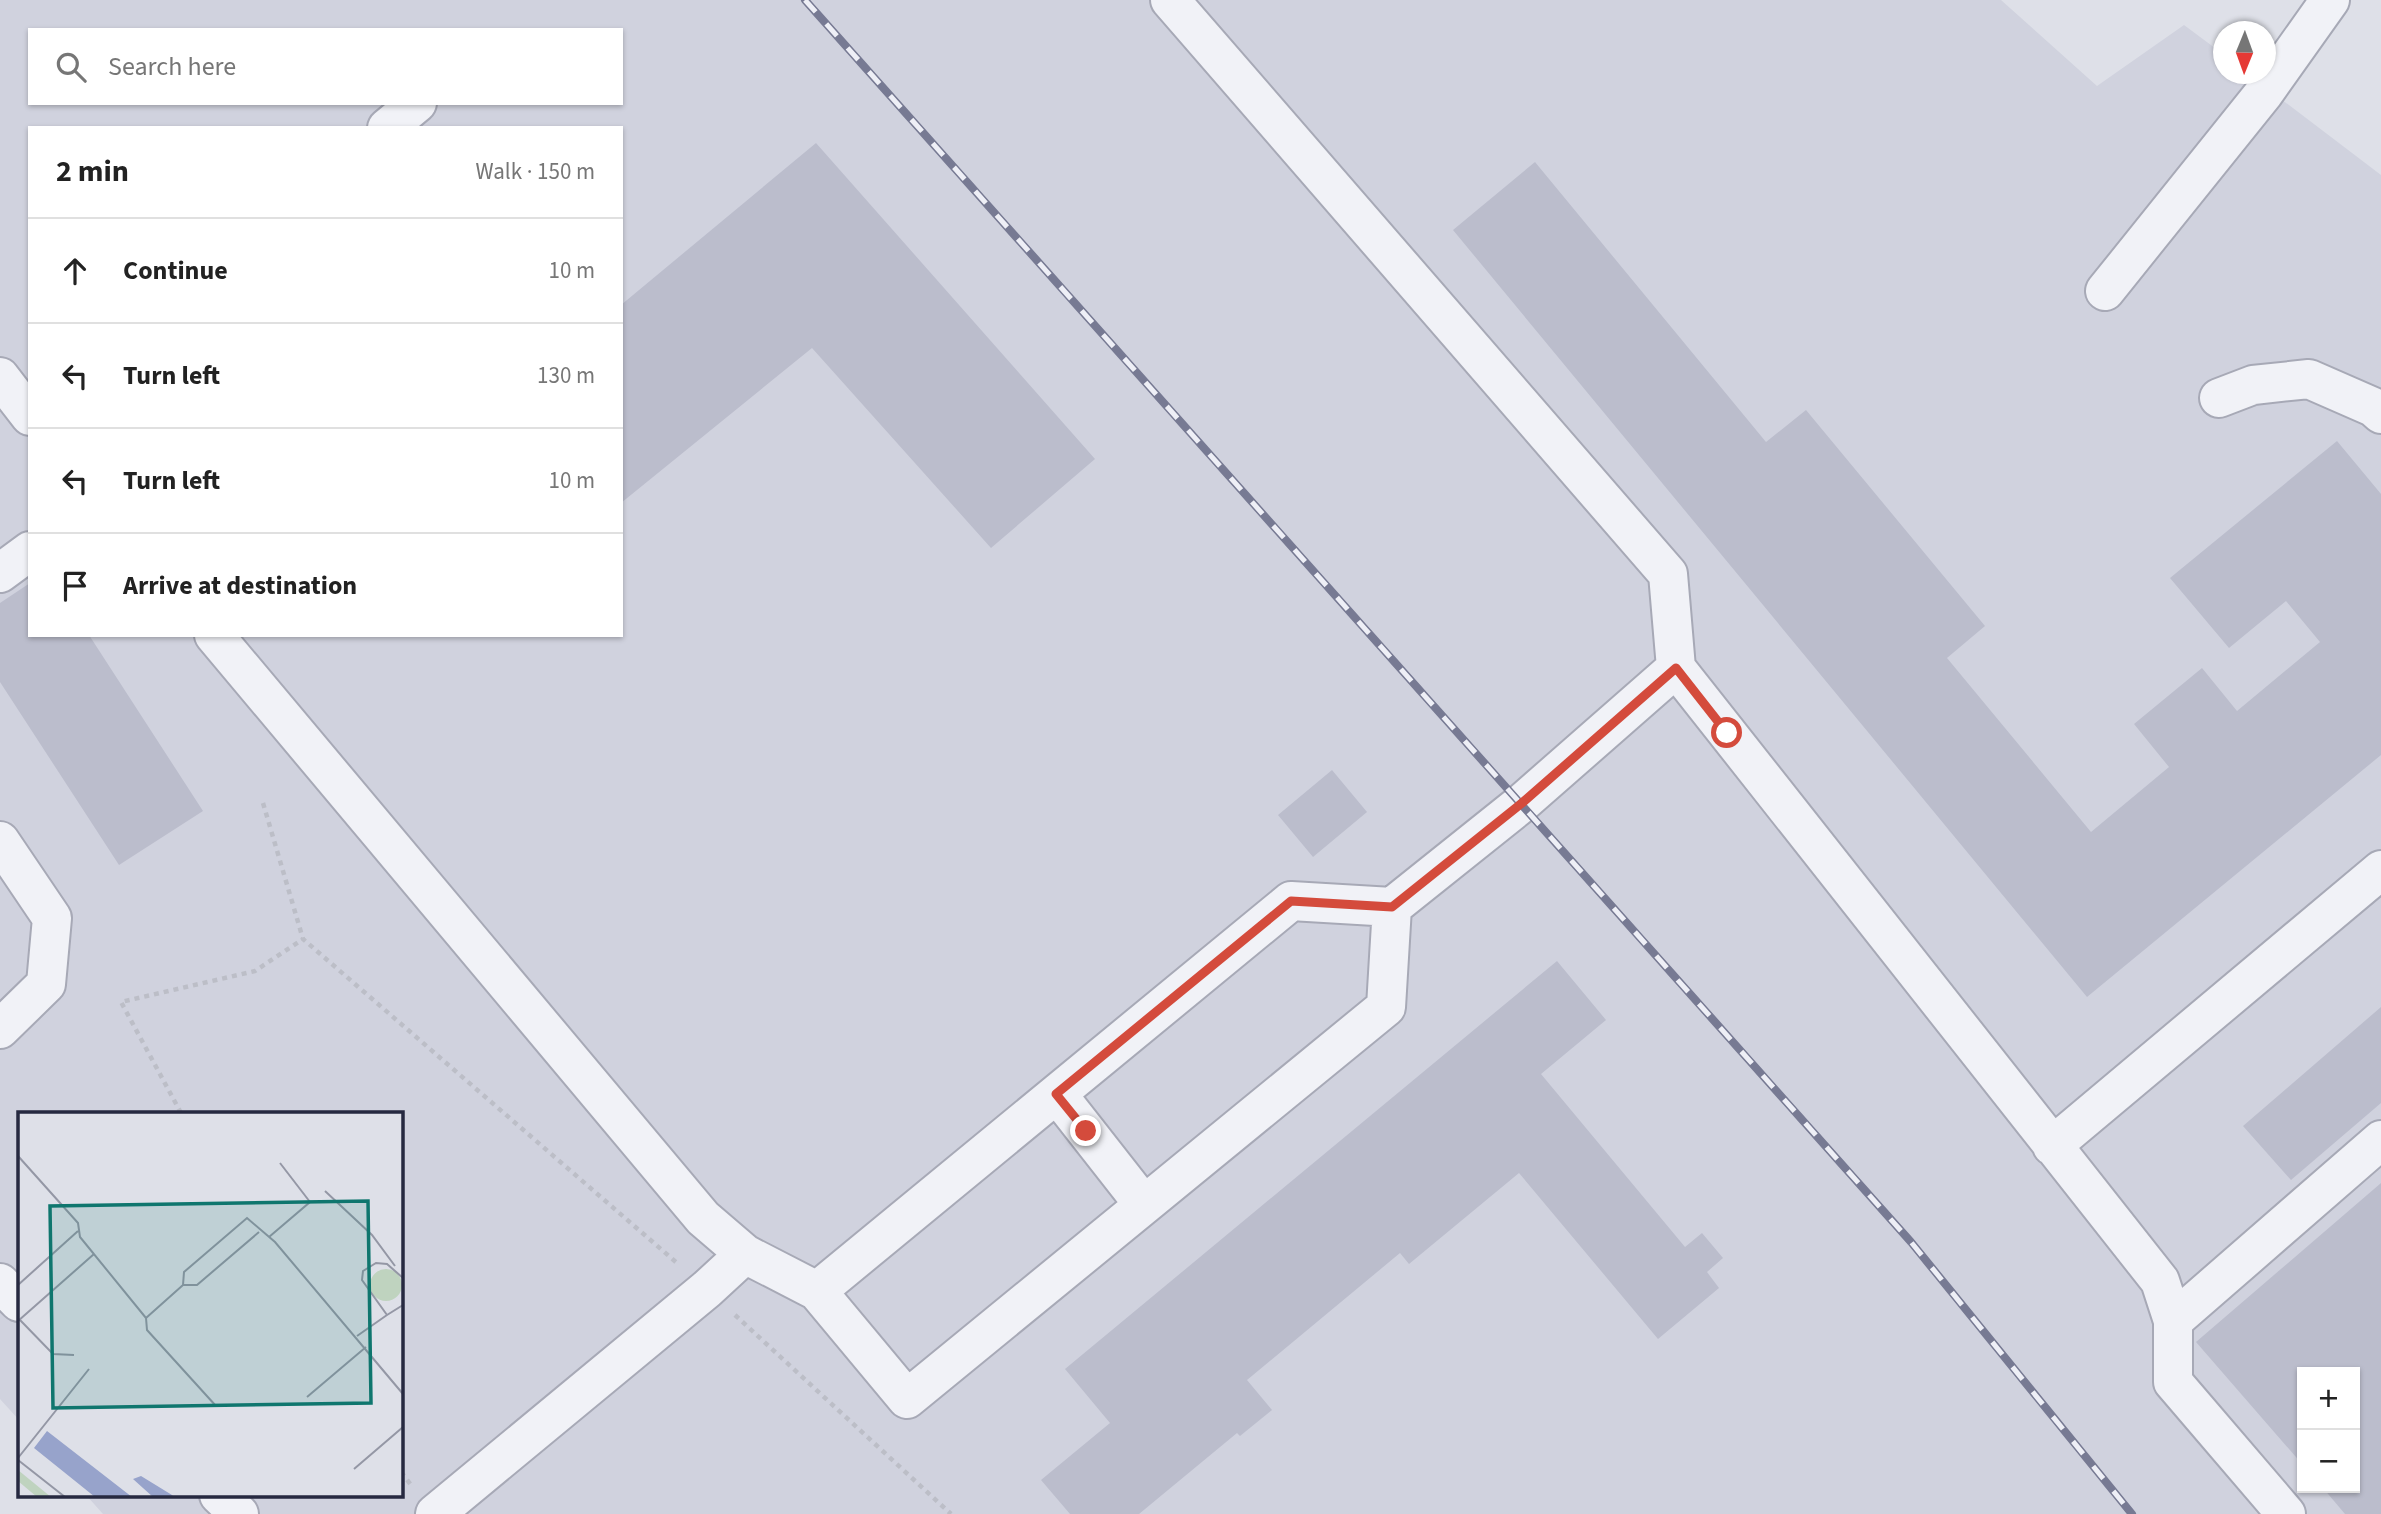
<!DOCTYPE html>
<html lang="en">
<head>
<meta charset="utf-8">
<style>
  body { margin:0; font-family:"Source Sans 3",sans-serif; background:#f2f2f2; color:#222 }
  .controls { position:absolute; right:21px; bottom:21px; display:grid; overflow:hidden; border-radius:0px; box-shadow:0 2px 5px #0004 }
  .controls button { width:63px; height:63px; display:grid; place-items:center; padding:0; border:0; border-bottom:2px solid #e0e0e0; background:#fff; color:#222; font:35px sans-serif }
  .compass { position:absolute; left:2213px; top:21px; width:63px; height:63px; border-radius:50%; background:#fff; box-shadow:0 2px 5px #0004; rotate:181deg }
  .stop { position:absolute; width:21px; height:21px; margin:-16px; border:5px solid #d44b3c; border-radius:50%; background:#fff }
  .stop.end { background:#d44b3c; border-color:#fff; box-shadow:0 2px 7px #0008 }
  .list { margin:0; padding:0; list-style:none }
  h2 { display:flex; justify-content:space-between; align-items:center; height:91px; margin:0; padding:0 28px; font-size:30px }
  h2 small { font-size:23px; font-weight:400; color:#767676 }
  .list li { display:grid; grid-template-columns:46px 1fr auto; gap:21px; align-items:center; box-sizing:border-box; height:105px; padding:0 28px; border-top:2px solid #e0e0e0 }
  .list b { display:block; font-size:26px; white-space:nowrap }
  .list em { font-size:23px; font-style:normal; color:#767676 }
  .icon { flex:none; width:38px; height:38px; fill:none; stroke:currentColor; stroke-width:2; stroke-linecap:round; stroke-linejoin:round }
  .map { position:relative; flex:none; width:2381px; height:1514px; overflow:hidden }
  .search { position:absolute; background:#fff; box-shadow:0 2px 5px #0004; left:28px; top:28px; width:595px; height:77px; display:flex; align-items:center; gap:18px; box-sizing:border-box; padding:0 24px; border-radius:0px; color:#767676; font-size:26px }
  .panel { position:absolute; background:#fff; box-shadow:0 2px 5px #0004; left:28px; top:126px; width:595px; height:511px; border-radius:0px }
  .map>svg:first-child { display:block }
  .built { fill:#d0d2de; fill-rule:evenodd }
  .building { fill:#bbbdcc }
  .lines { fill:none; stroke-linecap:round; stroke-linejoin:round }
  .minor-casing { stroke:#a7a9b6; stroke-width:42 }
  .path { stroke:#bcbec7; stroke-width:4.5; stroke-dasharray:5 5; stroke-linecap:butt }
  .minor { stroke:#f1f2f7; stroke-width:38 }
  .rail-casing { stroke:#777a93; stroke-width:8 }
  .rail { stroke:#eeeff6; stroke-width:5; stroke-dasharray:16; stroke-linecap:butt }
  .route { stroke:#d44b3c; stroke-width:9 }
  .inset-road { fill:none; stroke:#9497a5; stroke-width:2 }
  .view { fill:#0f766e; fill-opacity:0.15; stroke:#0f766e; stroke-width:3.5 }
  .inset-edge { fill:none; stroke:#262940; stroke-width:3.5 }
</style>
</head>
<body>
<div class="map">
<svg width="2381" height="1514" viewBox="0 0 2381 1514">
  <rect width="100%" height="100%" fill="#dee0e8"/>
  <path class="built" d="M0 0H2001L2097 86 2184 25 2223 54 2224 74H2248L2381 175V1514H103L86 1495H401V1113H19V1420L0 1399ZM30 30H621V103H30ZM30 128H621V635H30ZM2302 1372H2355V1488H2302Z"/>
  <path class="building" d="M816 143 1095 459 991 548 812 348 621 503V305Z
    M1535 162 1766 442 1806 410 1985 626 1947 658 2091 832 2169 767 2134 724 2202 668 2237 711 2320 642 2286 601 2229 648 2170 578 2337 441 2381 494V755L2087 997 1453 230Z
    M30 583V635H89L203 811 119 865 0 682V603Z
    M1332 770 1367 812 1313 857 1278 815Z
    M1557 961 1606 1020 1541 1074 1685 1247 1702 1233 1723 1258 1707 1272 1719 1288 1658 1339 1519 1173 1409 1264 1400 1253 1247 1380 1272 1410 1240 1436 1237 1433 1139 1514H1070L1041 1480 1110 1423 1065 1369Z
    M2381 1007V1103L2291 1180 2243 1126Z
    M2381 1183V1514H2345L2323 1488H2355V1372H2302V1464L2196 1342Z"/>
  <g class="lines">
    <g class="minor-casing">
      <path id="minor" d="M1170 0 1668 574 1676 668 2160 1281 2173 1321V1382L2286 1514
        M387 128 417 103
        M2105 291 2264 93 2330 0
        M0 377 30 416
        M2219 398 2253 385 2309 379 2373 407 2381 414
        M0 573 30 551
        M214 635 703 1218 745 1254 817 1291 907 1399 1386 1007 1392 907
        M0 841 52 918 46 984 0 1029
        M1057 1094 1144 1205
        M2052 1146 2381 870
        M0 1283 19 1302
        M817 1291 1291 901 1392 907 1522 803 1676 668
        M2173 1321 2381 1140
        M219 1495 239 1514
        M435 1514 707 1289 745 1254"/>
    </g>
    <path class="path" d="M263 803 303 939 677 1263
      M181 1113 121 1002 255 971 303 939
      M735 1315 951 1514
      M401 1472 411 1485"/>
    <use href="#minor" class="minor"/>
    <g class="rail-casing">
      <path id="rail" d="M805 0 1911 1242 2132 1514"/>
    </g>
    <use href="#rail" class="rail"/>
  </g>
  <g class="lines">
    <path class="route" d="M1086 1131 1056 1094 1291 901 1392 907 1522 803 1676 668 1727 733"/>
  </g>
  <g transform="translate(18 1112)">
    <rect width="385" height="385" fill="#dee0e8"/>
    <path d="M352 173a16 16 0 1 1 32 0a16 16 0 1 1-32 0ZM0 358 33 385H19L0 369Z" fill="#bfd3bf"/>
    <path d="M29 319 114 385H77L16 336ZM123 364 154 383 156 385H135L115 367Z" fill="#97a3cb"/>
    <path class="inset-road" d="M0 44 60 111 62 125 128 206 129 218 198 294M307 79 354 123 377 154M251 125 292 90 262 51M385 166 369 152 358 151 345 159 344 168 369 203 385 193M0 173 60 119M165 173 166 160 229 106 257 130 385 282M128 206 165 173H179L241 120M2 208 35 242 56 243M0 209 76 142M339 224 369 203M289 285 348 235M0 346 71 257M0 348 47 385M336 357 385 315"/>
    <path class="view" d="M350 89 353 291 35 296 32 94Z"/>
    <rect width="385" height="385" class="inset-edge"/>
  </g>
</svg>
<div class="controls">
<button>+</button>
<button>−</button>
</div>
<svg class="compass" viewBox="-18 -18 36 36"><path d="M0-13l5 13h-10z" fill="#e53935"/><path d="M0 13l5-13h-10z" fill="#767676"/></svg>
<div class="stop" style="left:1727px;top:733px"></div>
<div class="stop end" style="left:1086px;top:1131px"></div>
<div class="search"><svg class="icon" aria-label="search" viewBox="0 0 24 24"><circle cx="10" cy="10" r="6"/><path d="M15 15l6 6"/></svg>Search here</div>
<section class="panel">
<h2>2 min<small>Walk · 150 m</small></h2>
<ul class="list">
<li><svg class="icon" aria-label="ahead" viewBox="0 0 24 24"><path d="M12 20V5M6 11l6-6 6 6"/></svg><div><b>Continue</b></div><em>10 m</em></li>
<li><svg class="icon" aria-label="left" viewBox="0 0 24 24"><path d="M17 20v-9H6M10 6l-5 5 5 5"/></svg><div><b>Turn left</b></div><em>130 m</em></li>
<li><svg class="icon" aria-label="left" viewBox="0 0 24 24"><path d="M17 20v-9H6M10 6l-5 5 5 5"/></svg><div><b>Turn left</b></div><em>10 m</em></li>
<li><svg class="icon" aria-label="arrive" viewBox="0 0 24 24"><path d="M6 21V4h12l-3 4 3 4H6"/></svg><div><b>Arrive at destination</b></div></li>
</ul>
</section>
</div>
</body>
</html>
